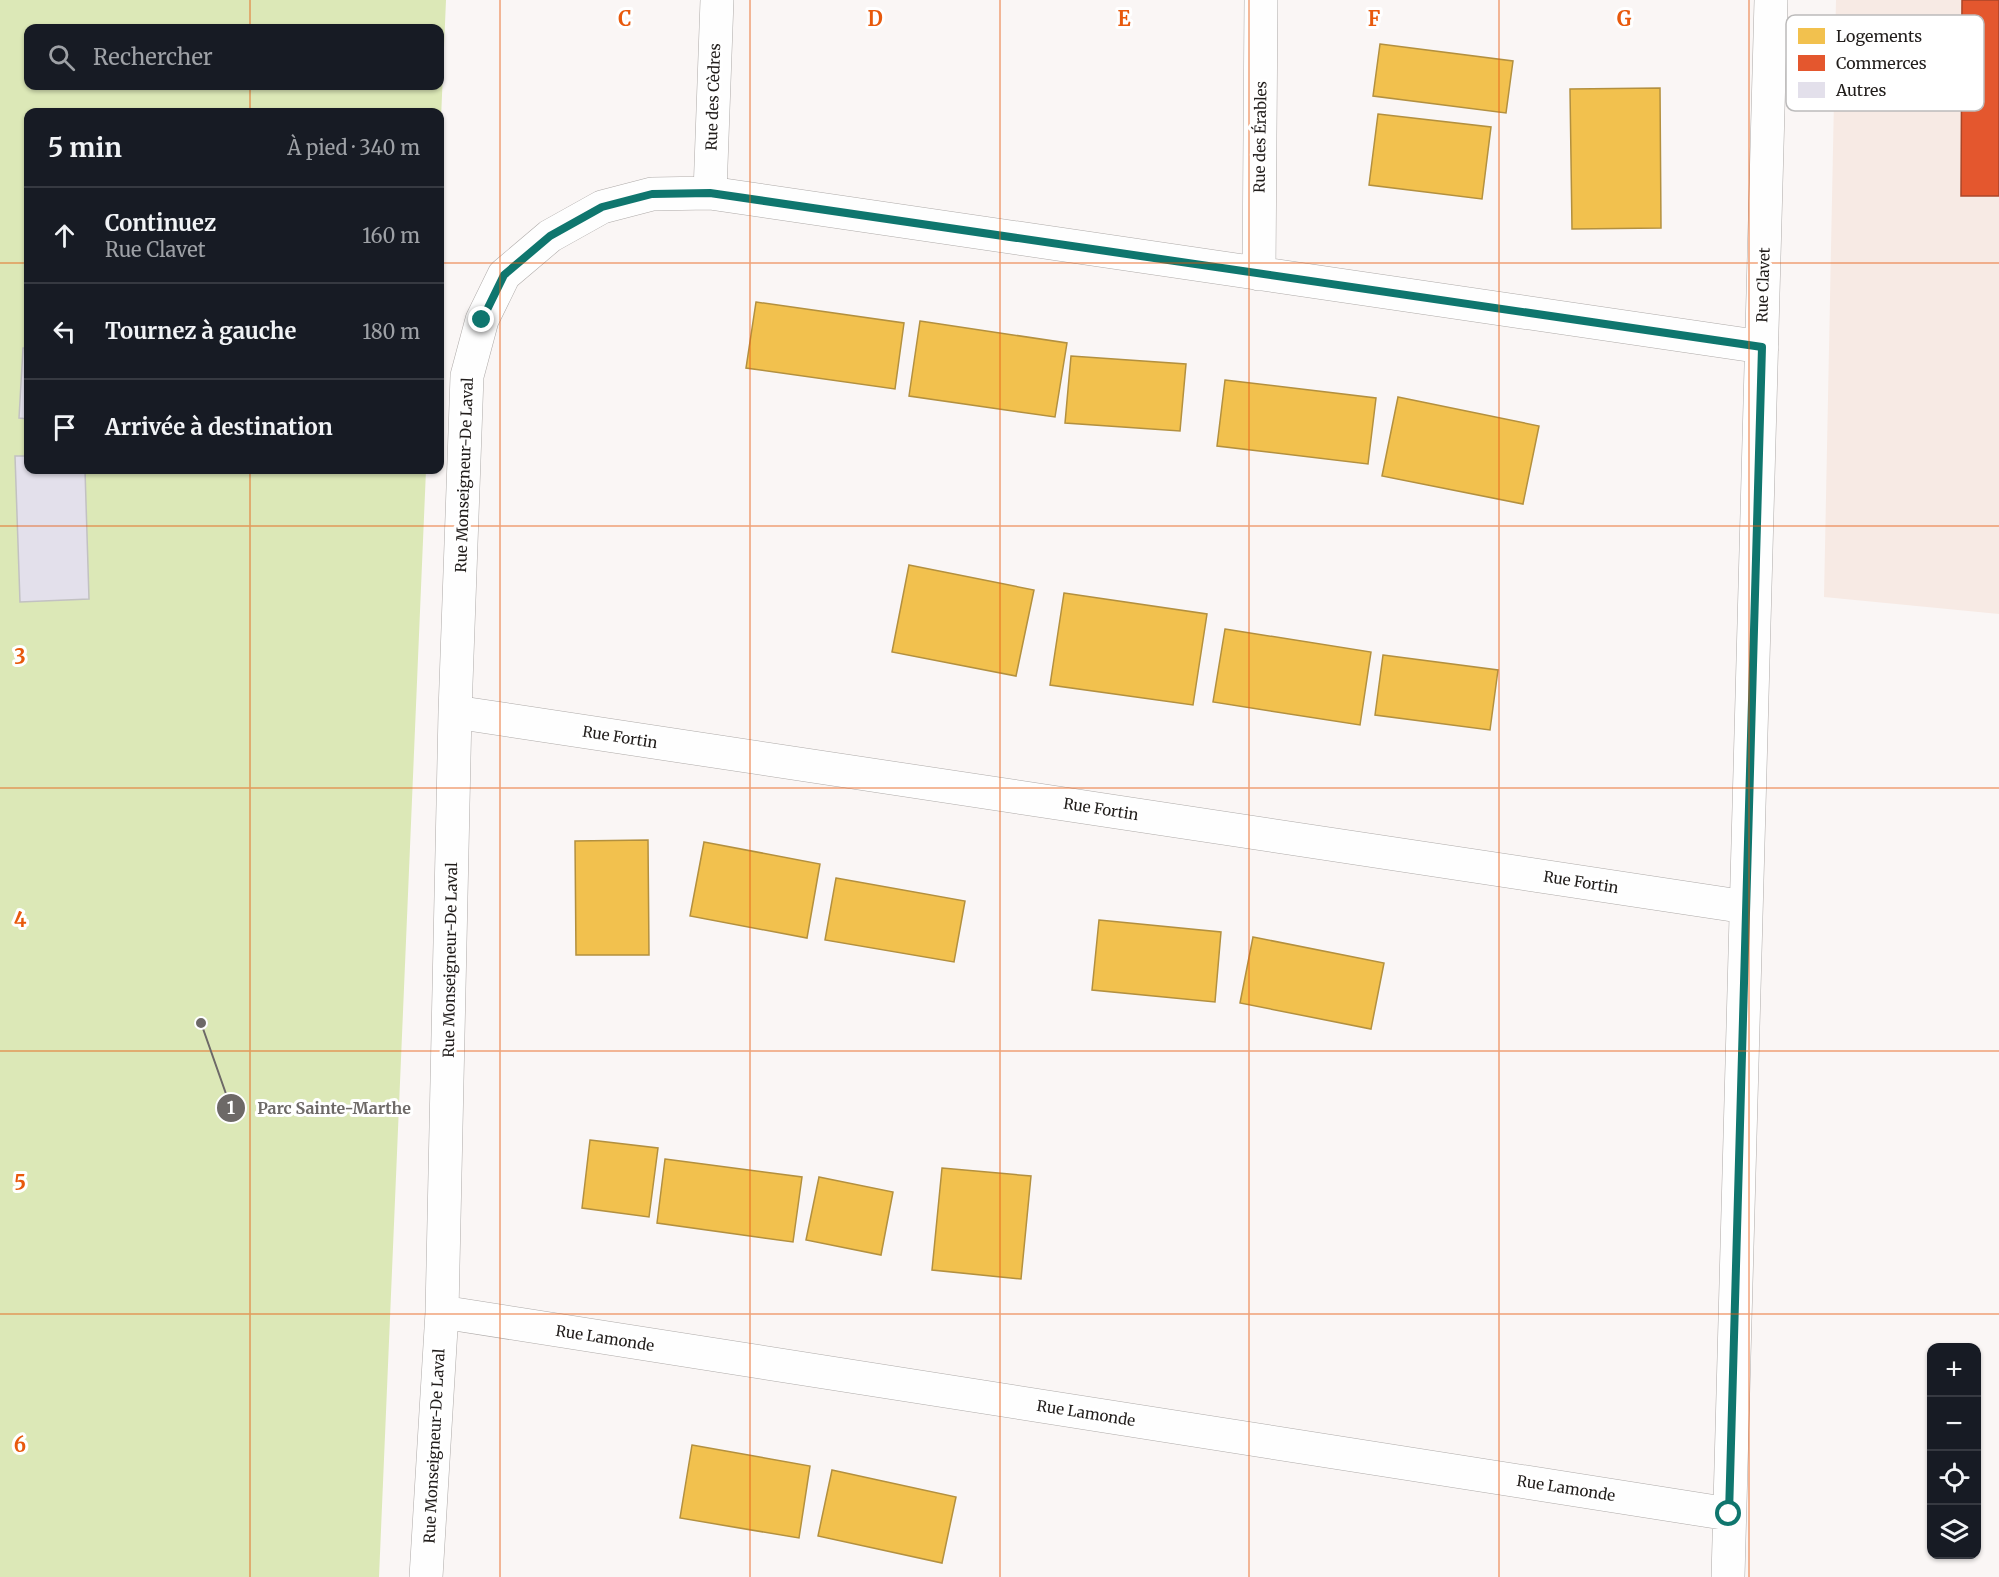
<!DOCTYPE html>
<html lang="fr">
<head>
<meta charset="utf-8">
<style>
  body { margin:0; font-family:Merriweather,serif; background:#20242c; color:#f1f3f6 }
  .controls { position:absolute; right:18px; bottom:18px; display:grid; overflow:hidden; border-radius:12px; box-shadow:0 2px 4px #0004 }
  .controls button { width:54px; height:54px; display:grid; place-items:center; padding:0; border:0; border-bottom:2px solid #363941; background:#171b24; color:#f1f3f6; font:30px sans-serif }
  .stop { position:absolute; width:18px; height:18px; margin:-14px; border:4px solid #0f766e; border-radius:50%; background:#fff }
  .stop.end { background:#0f766e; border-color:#fff; box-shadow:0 2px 6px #0008 }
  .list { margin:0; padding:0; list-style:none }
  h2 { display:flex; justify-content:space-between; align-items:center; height:78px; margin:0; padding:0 24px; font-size:26px }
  h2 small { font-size:20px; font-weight:400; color:#9ea1a6 }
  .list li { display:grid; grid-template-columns:39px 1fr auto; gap:18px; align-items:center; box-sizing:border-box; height:96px; padding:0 24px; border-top:2px solid #363941 }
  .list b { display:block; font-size:22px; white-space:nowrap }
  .list p { margin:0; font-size:20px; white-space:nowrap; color:#9ea1a6 }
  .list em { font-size:20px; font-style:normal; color:#9ea1a6 }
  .icon { flex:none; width:33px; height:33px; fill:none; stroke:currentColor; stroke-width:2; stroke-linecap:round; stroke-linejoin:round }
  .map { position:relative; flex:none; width:1999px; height:1577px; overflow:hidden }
  .search { position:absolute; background:#171b24; box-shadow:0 2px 4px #0004; left:24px; top:24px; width:420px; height:66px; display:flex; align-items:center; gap:15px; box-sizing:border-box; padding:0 21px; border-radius:12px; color:#9ea1a6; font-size:22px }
  .panel { position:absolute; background:#171b24; box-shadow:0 2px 4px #0004; left:24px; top:108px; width:420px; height:366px; border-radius:12px }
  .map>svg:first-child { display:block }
  .built { fill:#f7eae4 }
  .green { fill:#dce8b7; fill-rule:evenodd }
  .homes { fill:#f2c14e; stroke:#b3903f; stroke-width:1.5 }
  .shops { fill:#e4572e; stroke:#aa4628; stroke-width:1.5 }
  .building { fill:#e3e0eb; stroke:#c2c1c2; stroke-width:1.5 }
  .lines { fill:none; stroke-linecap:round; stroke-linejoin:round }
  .minor-casing { stroke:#aeaaa8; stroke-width:34 }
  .minor { stroke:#fefefe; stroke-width:33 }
  .route { stroke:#0f766e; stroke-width:8 }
  .grid { fill:none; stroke:#e8590c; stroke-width:1.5; stroke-opacity:0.55 }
  .labels { text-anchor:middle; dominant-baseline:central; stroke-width:6; stroke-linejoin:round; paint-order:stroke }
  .street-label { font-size:15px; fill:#211d1b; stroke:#fff }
  .key { fill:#fff; stroke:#bcbbbb; stroke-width:1.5 }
  .key-label { font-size:16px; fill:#211d1b }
  .grid-label { font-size:20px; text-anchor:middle; font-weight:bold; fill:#e8590c; stroke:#fff; stroke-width:6; stroke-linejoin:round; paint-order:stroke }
  .leader { fill:none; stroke:#6d6967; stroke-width:2 }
  .callout-dot { fill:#6d6967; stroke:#fff; stroke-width:2 }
  .mark-label { font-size:18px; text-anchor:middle; font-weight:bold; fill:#fff }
  .callout-label { font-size:16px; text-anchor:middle; font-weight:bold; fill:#6d6967; stroke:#fff; stroke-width:6; stroke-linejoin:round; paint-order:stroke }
</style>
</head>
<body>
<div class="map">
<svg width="1999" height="1577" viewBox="0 0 1999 1577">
  <rect width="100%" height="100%" fill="#faf6f5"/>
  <path class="built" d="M1836 0H1999V614L1824 597Z"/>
  <path class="green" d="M0 0H446L440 143V112H28V470H426L379 1577H0ZM28 28H440V86H28Z"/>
  <path class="homes" d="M1380 44 1513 61 1506 113 1373 96Z
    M1660 88 1661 228 1572 229 1570 89Z
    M1378 114 1491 127 1482 199 1369 185Z
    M756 302 904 323 895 389 746 368Z
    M920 321 1067 343 1055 417 909 396Z
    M1071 356 1186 364 1180 431 1065 423Z
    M1225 380 1376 398 1368 464 1217 446Z
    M1398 397 1539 426 1523 504 1382 476Z
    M909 565 1034 590 1016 676 892 652Z
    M1064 593 1207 614 1193 705 1050 685Z
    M1225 629 1371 652 1360 725 1213 702Z
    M1383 655 1498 670 1490 730 1375 715Z
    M648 840 649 955H576L575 841Z
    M704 842 820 864 807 938 690 916Z
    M836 878 965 901 954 962 825 940Z
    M1099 920 1221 932 1215 1002 1092 990Z
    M1253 937 1384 963 1371 1029 1240 1003Z
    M590 1140 658 1148 649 1217 582 1208Z
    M665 1159 802 1177 793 1242 657 1223Z
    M942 1168 1031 1176 1021 1279 932 1270Z
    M819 1177 893 1192 881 1255 806 1240Z
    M692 1445 810 1466 799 1538 680 1518Z
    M832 1470 956 1497 942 1563 818 1536Z"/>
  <path class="shops" d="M1962 0H1999V196H1961Z"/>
  <path class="building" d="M23 348H28V419L19 418Z
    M15 456H28V470H85L89 599 20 602Z"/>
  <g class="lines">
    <g class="minor-casing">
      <path id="minor" d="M710 193 717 0
        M1259 274 1261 0
        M455 712 1746 907
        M442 1312 1729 1514
        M426 1577 442 1312 455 712 467 376 482 320 504 275 550 236 602 207 652 194 710 193 1762 347
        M1728 1577 1771 0"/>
    </g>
    <use href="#minor" class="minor"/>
  </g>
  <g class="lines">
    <path class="route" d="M482 320 504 275 550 236 602 207 652 194 710 193 1762 347 1729 1514"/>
  </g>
  <path class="grid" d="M250 0V28M500 0V1577M750 0V1577M1000 0V1577M1249 0V1577M1499 0V1577M1749 0V1577M250 86V112M0 263H28M440 263H1999M250 470V1577M0 526H1999M0 788H1999M0 1051H1999M0 1314H1999"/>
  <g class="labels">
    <g class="street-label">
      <text transform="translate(713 97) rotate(-88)">Rue des Cèdres</text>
      <text transform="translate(1260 137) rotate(-89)">Rue des Érables</text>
      <text transform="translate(1763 285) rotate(-88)">Rue Clavet</text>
      <text transform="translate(464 475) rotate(-88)">Rue Monseigneur-De Laval</text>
      <text transform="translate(620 737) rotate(9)">Rue Fortin</text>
      <text transform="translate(1101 809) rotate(9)">Rue Fortin</text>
      <text transform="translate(1581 882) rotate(9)">Rue Fortin</text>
      <text transform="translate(450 960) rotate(-89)">Rue Monseigneur-De Laval</text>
      <text transform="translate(605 1338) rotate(9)">Rue Lamonde</text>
      <text transform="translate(1086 1413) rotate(9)">Rue Lamonde</text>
      <text transform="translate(434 1446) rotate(-87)">Rue Monseigneur-De Laval</text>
      <text transform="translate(1566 1488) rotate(9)">Rue Lamonde</text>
    </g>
  </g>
  <rect x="1786" y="15" width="198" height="96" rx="9" class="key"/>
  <rect x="1798" y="28" width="27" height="16" fill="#f2c14e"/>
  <rect x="1798" y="55" width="27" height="16" fill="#e4572e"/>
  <rect x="1798" y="82" width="27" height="16" fill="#e3e0eb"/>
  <g class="key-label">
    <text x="1836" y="42">Logements</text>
    <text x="1836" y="69">Commerces</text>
    <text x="1836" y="96">Autres</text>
  </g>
  <g class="grid-label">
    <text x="625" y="26">C</text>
    <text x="875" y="26">D</text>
    <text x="1124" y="26">E</text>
    <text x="1374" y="26">F</text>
    <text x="1624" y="26">G</text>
    <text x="20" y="664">3</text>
    <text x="20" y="927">4</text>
    <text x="20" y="1190">5</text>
    <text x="20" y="1452">6</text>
  </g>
  <path class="leader" d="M201 1023L231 1108"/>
  <g class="callout-dot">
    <circle cx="201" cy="1023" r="6"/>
    <circle cx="231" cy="1108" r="15"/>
  </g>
  <g class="mark-label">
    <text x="231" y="1114">1</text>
  </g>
  <g class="callout-label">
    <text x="334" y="1114">Parc Sainte-Marthe</text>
  </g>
</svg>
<div class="controls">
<button>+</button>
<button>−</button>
<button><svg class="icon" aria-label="locate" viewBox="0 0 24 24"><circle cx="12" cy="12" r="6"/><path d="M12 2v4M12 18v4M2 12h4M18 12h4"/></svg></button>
<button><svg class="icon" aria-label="layers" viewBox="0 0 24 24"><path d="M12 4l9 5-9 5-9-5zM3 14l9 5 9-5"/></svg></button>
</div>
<div class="stop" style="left:1729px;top:1514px"></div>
<div class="stop end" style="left:482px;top:320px"></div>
<div class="search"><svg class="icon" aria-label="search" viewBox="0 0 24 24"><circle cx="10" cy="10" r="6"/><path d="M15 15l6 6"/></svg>Rechercher</div>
<section class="panel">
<h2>5 min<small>À pied · 340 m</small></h2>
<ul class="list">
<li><svg class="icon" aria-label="ahead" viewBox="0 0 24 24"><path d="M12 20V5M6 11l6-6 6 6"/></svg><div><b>Continuez</b><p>Rue Clavet</p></div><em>160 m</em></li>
<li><svg class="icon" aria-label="left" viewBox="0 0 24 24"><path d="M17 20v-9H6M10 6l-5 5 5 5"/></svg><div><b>Tournez à gauche</b></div><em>180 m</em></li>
<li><svg class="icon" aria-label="arrive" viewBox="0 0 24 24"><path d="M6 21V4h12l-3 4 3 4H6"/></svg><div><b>Arrivée à destination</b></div></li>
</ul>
</section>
</div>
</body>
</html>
